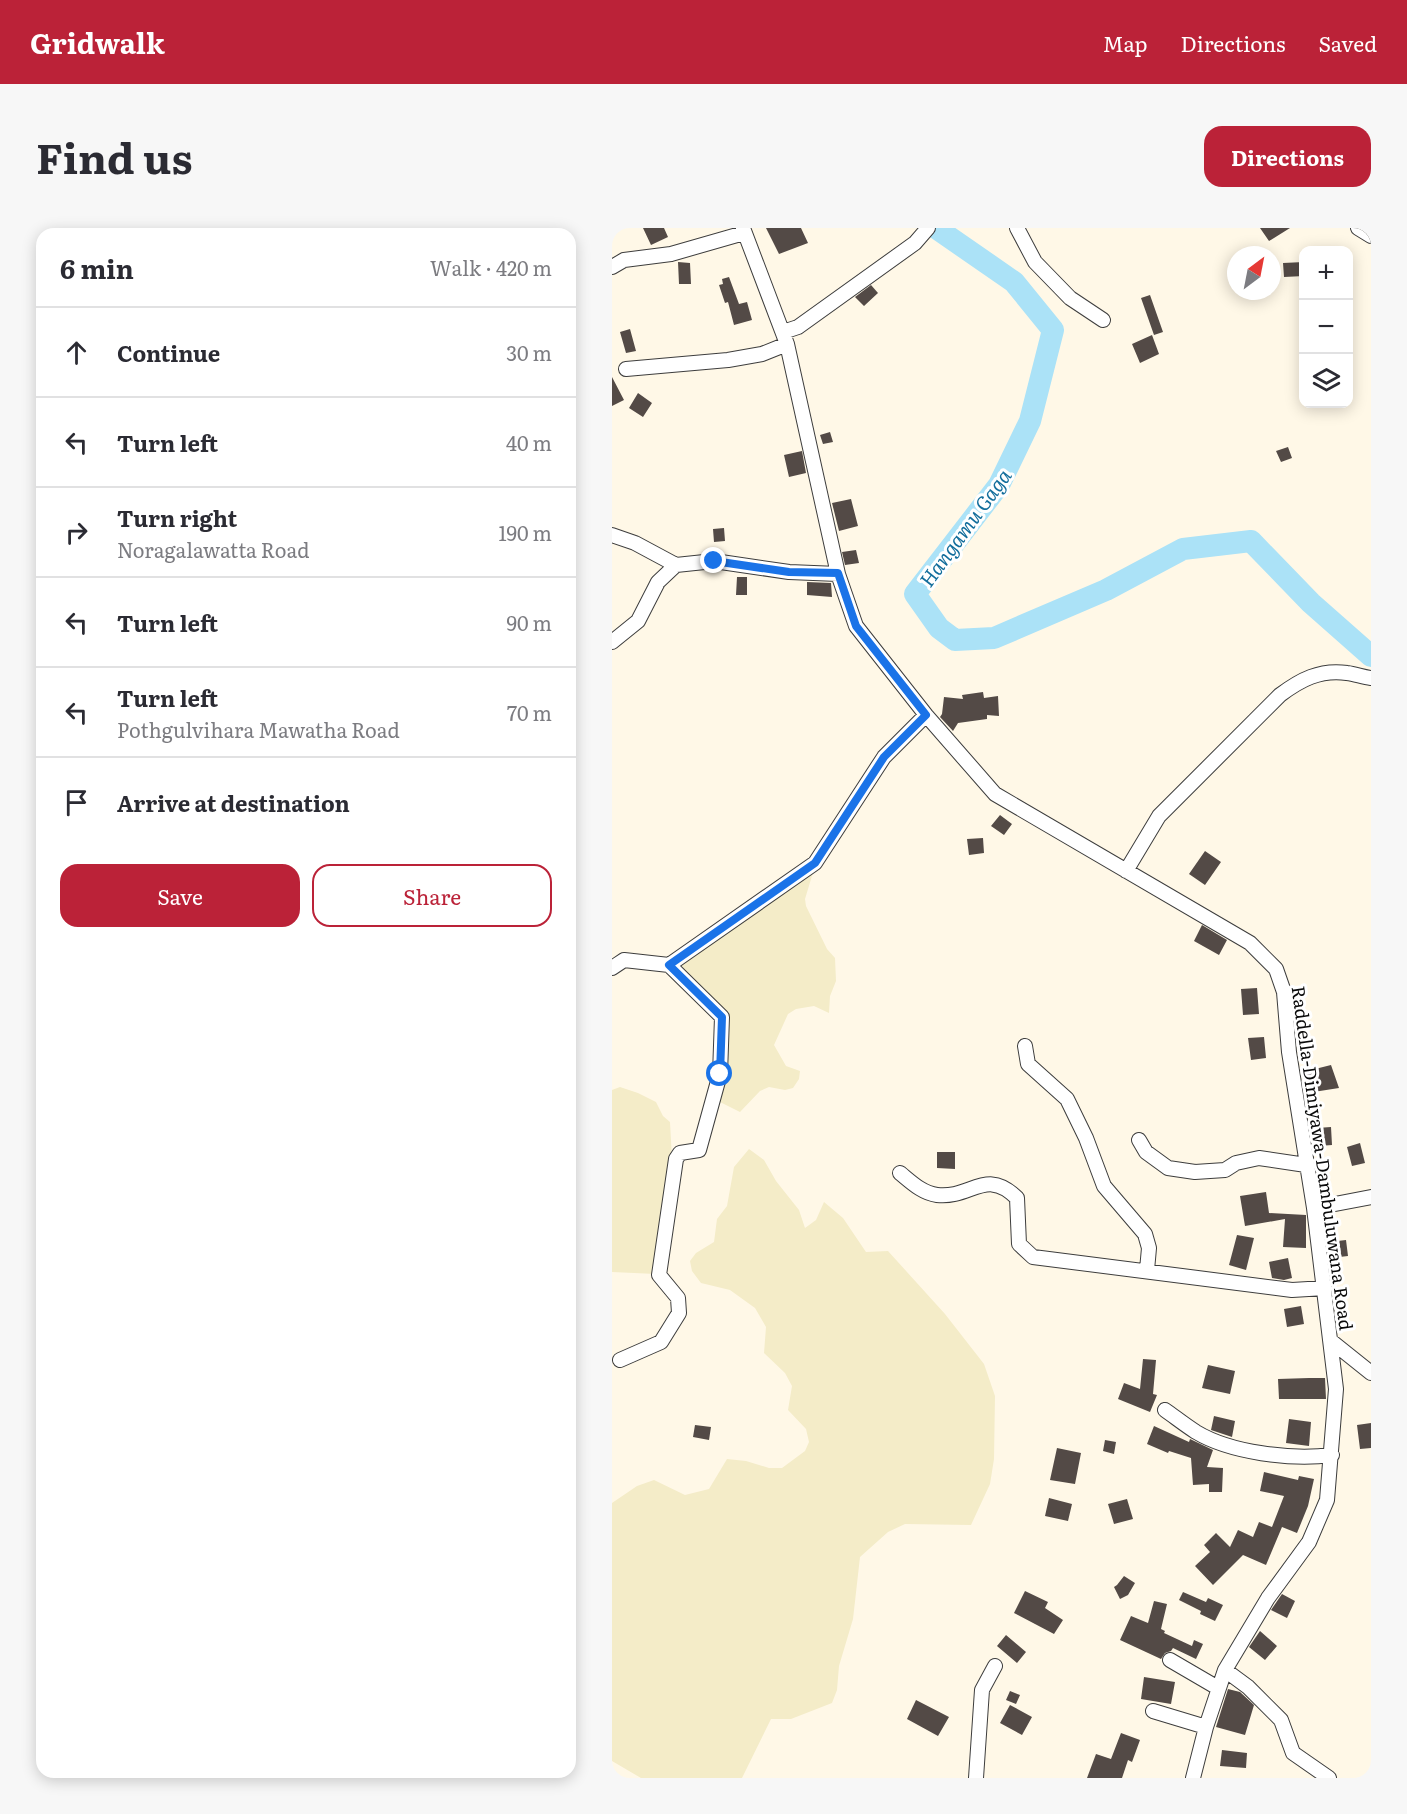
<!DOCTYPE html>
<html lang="en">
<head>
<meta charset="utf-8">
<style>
  body { margin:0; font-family:Literata,serif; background:#f7f7f7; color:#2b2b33 }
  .controls { position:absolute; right:18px; top:18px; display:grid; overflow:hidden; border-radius:12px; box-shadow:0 3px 15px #0003 }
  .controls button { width:54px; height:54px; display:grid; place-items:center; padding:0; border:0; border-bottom:2px solid #e1e1e2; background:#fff; color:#2b2b33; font:30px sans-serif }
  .compass { position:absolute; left:615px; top:18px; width:54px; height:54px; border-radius:50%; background:#fff; box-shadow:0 3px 15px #0003; rotate:32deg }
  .stop { position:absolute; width:18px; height:18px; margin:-14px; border:4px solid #1a73e8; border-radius:50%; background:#fff }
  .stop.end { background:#1a73e8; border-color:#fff; box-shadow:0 2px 6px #0008 }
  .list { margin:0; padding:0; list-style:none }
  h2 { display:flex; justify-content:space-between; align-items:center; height:78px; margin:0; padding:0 24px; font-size:26px }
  h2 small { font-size:20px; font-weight:400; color:#7c7c81 }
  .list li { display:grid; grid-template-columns:39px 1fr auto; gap:18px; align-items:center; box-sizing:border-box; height:90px; padding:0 24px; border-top:2px solid #e1e1e2 }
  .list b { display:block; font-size:22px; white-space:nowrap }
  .list p { margin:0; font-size:20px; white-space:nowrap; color:#7c7c81 }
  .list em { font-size:20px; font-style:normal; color:#7c7c81 }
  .actions { display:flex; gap:12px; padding:18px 24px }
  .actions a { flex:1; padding:14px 0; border:2px solid #bb2238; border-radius:18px; text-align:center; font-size:21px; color:#bb2238 }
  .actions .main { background:#bb2238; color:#fff }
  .icon { flex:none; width:33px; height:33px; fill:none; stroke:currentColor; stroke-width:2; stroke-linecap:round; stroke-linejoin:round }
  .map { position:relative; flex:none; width:759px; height:1550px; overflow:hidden; border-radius:18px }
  header { display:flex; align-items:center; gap:36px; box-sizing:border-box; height:84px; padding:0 30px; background:#bb2238; color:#fff }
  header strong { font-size:28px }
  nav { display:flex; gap:33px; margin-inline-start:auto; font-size:21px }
  .intro { display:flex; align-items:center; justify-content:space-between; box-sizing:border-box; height:144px; padding:0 36px }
  h1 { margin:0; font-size:42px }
  .button { padding:15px 27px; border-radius:18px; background:#bb2238; color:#fff; font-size:21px; font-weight:700 }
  main { display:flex; gap:36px; padding:0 36px }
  aside { flex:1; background:#fff; border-radius:18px; box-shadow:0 3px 15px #0003 }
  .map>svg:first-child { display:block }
  .farmland { fill:#f4ecc8 }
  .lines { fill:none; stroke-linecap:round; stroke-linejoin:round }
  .river { stroke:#abe2f7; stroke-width:22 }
  .building { fill:#534a46 }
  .minor-casing { stroke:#3d3d3d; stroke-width:16 }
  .minor { stroke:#fff; stroke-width:14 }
  .route { stroke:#1a73e8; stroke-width:8 }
  .labels { text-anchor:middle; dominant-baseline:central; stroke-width:6; stroke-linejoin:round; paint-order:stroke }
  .street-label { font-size:18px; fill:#0a0a0a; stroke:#fff }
  .water-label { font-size:20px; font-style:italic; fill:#136e9c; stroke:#fff }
</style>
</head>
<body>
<header>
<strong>Gridwalk</strong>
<nav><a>Map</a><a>Directions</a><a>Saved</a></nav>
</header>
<div class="intro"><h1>Find us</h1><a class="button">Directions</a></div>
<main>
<aside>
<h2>6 min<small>Walk · 420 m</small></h2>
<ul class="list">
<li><svg class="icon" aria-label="ahead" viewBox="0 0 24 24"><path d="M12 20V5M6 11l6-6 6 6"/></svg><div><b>Continue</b></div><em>30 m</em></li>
<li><svg class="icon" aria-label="left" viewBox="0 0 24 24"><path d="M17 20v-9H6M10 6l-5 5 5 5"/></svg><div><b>Turn left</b></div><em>40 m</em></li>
<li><svg class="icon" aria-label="right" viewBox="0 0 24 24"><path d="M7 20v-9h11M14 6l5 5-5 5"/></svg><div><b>Turn right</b><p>Noragalawatta Road</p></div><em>190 m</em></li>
<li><svg class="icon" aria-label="left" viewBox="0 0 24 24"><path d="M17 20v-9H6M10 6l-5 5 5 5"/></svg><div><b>Turn left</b></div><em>90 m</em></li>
<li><svg class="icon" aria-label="left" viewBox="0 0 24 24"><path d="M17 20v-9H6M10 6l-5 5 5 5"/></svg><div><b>Turn left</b><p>Pothgulvihara Mawatha Road</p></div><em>70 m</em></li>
<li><svg class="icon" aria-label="arrive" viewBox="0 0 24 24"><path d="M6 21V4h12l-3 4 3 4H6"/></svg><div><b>Arrive at destination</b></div></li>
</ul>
<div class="actions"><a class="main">Save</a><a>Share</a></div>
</aside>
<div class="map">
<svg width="759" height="1550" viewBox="0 0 759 1550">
  <rect width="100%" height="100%" fill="#fff8e7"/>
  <path class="farmland" d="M202 641 193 671 194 678 215 721 223 730 224 753 218 768 217 785 202 778 184 781 176 786 162 817 174 838 188 843 187 851 181 860 173 862 157 859 148 863 128 884 104 872 112 788 64 736Z
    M8 859 26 865 44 874 51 888 58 894 60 931 44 1046 0 1044V862Z
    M137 921 152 932 164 953 187 982 193 1000 204 992 212 974 231 990 254 1024 276 1023 333 1086 372 1136 383 1168 382 1231 378 1256 359 1297 293 1296 276 1304 248 1329 241 1391 227 1438 225 1462 220 1475 179 1491H159L130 1550H29L0 1533V1275L25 1258 42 1252 73 1267 97 1261 115 1231 134 1233 157 1240H170L193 1223 197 1214 194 1201 176 1182 180 1158 173 1145 152 1125 154 1099 143 1080 118 1062 89 1055 80 1043 78 1033 84 1025 102 1014 105 991 115 978 122 939Z"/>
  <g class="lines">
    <path class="river" d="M324 0 402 54 441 102 418 193 387 257 303 366 327 400 343 412 382 410 494 362 571 321 639 313 699 375 759 428"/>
  </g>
  <path class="building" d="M31 0H52L56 9 39 17Z
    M154 0H189L196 15 167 26Z
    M648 0H678L657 13Z
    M66 34 78 35 79 56H67Z
    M692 34V48L672 49 671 35Z
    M117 49 127 76 135 74 140 92 122 97 116 74 113 75 107 57 111 56 110 51Z
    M259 57 266 65 252 78 243 69Z
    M538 67 551 104 542 107 529 70Z
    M18 101 24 123 14 125 8 104Z
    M540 107 547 126 528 135 520 116Z
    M0 149 12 172 0 178Z
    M26 165 40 175 31 189 17 180Z
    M218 204 221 214 211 216 208 207Z
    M676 219 680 230 669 234 664 223Z
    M190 223 194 245 177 249 172 227Z
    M239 271 246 298 227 303 220 275Z
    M112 300 113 313 102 314 101 301Z
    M244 322 247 335 233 337 230 324Z
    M125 349H135V367H124Z
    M195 354 219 355 220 369 195 367Z
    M371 464 372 470 386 468 387 488 375 487V491L346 495 341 503 328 489 330 486 332 469 351 471 350 467Z
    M388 587 400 596 392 607 379 598Z
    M371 610 372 625 357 627 355 611Z
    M593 623 609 634 593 657 577 646Z
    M590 697 615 712 607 727 582 713Z
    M645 760 647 786 631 787 629 761Z
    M652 809 654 830 639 832 636 810Z
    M719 837 727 860 695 865 691 844Z
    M719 899 720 917 707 918 705 900Z
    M748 915 753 935 740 938 735 919Z
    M325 924H343V941L325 940Z
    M654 964 657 985 694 987V1020L671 1019 673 991 633 998 628 968Z
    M625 1007 642 1010 634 1042 617 1037Z
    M734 1012 736 1028 719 1030 717 1014Z
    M676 1030 680 1050 672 1052 660 1050 657 1034Z
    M689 1078 692 1096 675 1099 672 1081Z
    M531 1131 544 1132 541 1166 545 1167 538 1184 506 1171 512 1155 528 1161Z
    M596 1137 623 1143 618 1166 590 1160Z
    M697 1150H713L714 1171H667L666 1151Z
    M602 1188 623 1193 620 1209 599 1202Z
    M677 1191 699 1194 697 1218 674 1215Z
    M759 1195V1220L748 1221 745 1197Z
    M83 1197 99 1199 97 1212 81 1209Z
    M542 1198 577 1214 578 1211 601 1222 595 1239 611 1240 610 1264H597V1256L581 1257 579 1230 557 1223 556 1225 535 1216Z
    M493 1212 504 1214 502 1226 491 1223Z
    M445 1220 469 1225 463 1256 438 1252Z
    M652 1244 686 1252 687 1248 702 1251 696 1278 685 1305 670 1299 654 1337 631 1327 601 1357 583 1338 598 1324 592 1317 604 1305 618 1319 626 1302 641 1309 647 1294 660 1299 672 1268 648 1263Z
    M437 1270 460 1276 456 1293 433 1288Z
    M515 1271 521 1291 502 1296 496 1276Z
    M512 1348 523 1355 516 1367 508 1371 502 1359 505 1357Z
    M413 1363 436 1374 433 1380 451 1392 442 1406 402 1385Z
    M571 1364 594 1374 596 1370 611 1377 603 1393 588 1386 589 1383 567 1372Z
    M670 1366 683 1373 675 1390 659 1382Z
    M542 1373 555 1376 549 1401 553 1403 552 1405 580 1418 582 1412 591 1416 584 1431 561 1420 559 1423 553 1425 549 1431 508 1412 519 1388 536 1395Z
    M648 1403 665 1418 653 1432 637 1419Z
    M394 1407 414 1424 405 1435 385 1418Z
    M532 1449 563 1454 559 1476 529 1471Z
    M616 1461 628 1464 642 1477 633 1507 604 1499Z
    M398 1463 408 1467 404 1476 394 1472Z
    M304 1472 337 1489 326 1508 295 1491Z
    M398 1477 420 1489 410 1507 388 1495Z
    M509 1505 528 1512 520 1534 516 1532 510 1550H475L484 1526 499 1531Z
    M610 1522 635 1525 634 1540 608 1538Z"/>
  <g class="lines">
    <g class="minor-casing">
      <path id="minor" d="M131 0 175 116 226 346 244 398 314 487 383 566 638 715 664 741 672 764 677 824 702 980 724 1161 715 1272 697 1314 656 1370 613 1442 594 1499 581 1550
        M405 0 423 34 458 70 491 92
        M746 0 759 8
        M0 39 12 32 59 26 132 5
        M171 104 186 99 303 15 316 0
        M14 141 116 132 150 126 175 116
        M0 307 23 315 64 337
        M0 414 26 393 46 354 64 337 102 333 177 344 226 346
        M514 643 547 588 668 467C688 452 708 441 735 445 743 446 751 449 759 450
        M0 740 12 732 57 737 203 635 272 529 314 487
        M413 818 416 836 455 871 474 910 492 958 533 1006 537 1020 535 1042
        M527 912 534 924 556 940 583 944 613 942 624 935 647 930 694 937
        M288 945C299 954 310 965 325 967 359 971 374 939 405 970L407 1016 421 1029 680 1062 713 1060
        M702 980 759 969
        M719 1113 759 1145
        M8 1132 49 1114 67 1085 66 1070 47 1047 64 931 68 925 87 922 108 846 110 789 57 737
        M553 1182C563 1189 573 1197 584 1204 619 1225 679 1232 720 1227
        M558 1432 606 1460
        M613 1442 636 1459 669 1492 681 1525 717 1550
        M541 1483 594 1499
        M364 1550 370 1462 383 1438"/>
    </g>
    <use href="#minor" class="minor"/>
  </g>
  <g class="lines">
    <path class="route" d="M102 333 177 344 226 345 244 398 314 487 272 529 203 635 57 737 110 789 108 846"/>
  </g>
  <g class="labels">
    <g class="street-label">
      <text transform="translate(711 930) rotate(82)">Raddella-Dimiyawa-Dambuluwana Road</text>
    </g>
    <g class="water-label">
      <text transform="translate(352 299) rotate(-54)">Hangamu Gaga</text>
    </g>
  </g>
</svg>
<div class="controls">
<button>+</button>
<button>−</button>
<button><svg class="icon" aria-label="layers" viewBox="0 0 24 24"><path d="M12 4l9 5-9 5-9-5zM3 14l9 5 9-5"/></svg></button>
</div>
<svg class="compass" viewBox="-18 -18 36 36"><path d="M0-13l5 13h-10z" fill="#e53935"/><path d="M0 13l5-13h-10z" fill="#7c7c81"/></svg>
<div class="stop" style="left:108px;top:846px"></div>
<div class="stop end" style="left:102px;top:333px"></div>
</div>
</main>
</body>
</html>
